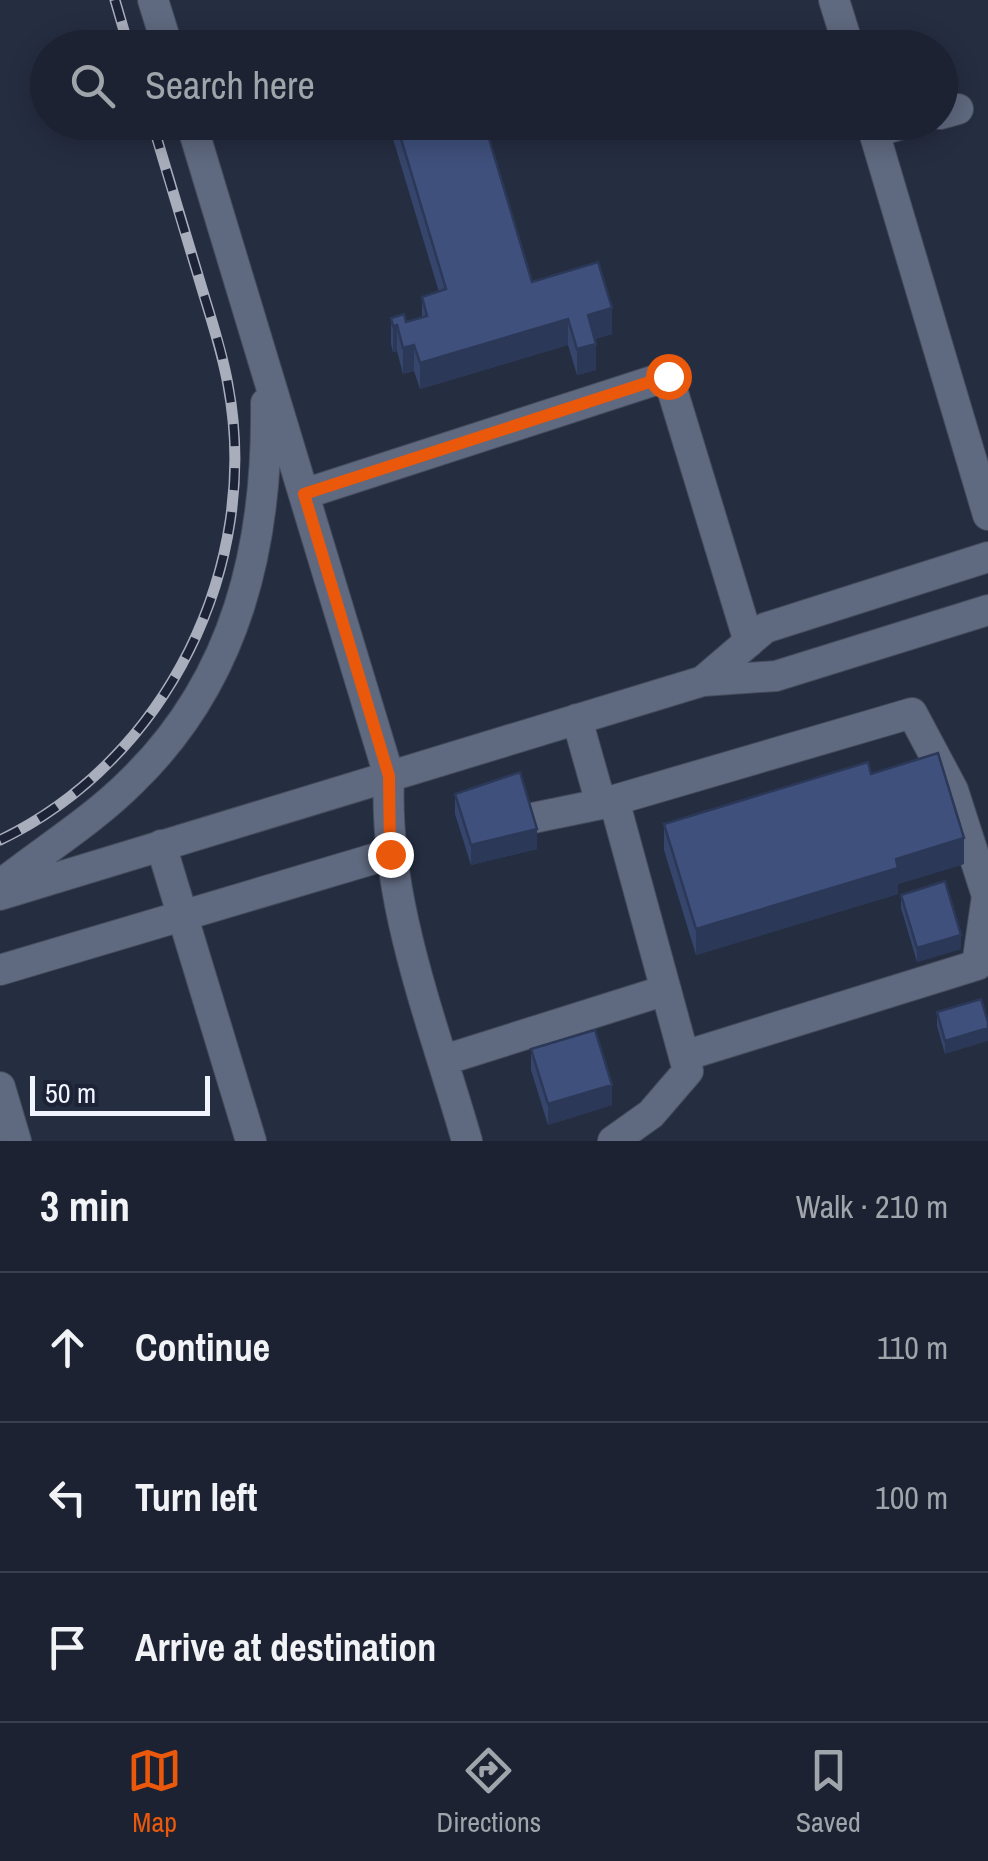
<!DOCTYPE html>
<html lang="en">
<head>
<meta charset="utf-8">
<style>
  body { margin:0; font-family:"Archivo Narrow",sans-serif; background:#252a39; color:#f1f3f6 }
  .scale { position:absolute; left:30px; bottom:25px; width:180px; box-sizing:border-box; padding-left:10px; border:5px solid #f0f4ff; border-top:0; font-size:28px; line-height:35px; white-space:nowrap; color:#f0f4ff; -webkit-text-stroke:8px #1c2336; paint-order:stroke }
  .stop { position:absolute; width:30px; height:30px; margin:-22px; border:8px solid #ea580c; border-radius:50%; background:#fff }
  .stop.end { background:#ea580c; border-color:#fff; box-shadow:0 2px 10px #0008 }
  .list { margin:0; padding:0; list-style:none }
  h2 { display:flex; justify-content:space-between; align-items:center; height:130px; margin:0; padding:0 40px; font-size:42px }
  h2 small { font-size:32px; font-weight:400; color:#a0a4ab }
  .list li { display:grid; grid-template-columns:65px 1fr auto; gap:30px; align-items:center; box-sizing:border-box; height:150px; padding:0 40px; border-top:2px solid #3a3f4d }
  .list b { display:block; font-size:38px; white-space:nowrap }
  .list em { font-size:32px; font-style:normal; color:#a0a4ab }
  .icon { flex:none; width:55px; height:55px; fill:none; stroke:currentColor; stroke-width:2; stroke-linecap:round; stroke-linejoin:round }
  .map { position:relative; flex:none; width:988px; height:1141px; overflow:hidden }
  .search { position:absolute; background:#1c2231; box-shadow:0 5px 25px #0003; left:30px; right:30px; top:30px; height:110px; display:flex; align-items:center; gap:25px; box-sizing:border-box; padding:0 35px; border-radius:55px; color:#a0a4ab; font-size:38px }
  .sheet { height:580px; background:#1c2231 }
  nav { display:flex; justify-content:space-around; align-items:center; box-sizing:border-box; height:140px; border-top:2px solid #3a3f4d; background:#1c2231; font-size:28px; color:#a0a4ab }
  nav a { display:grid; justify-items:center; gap:5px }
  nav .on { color:#ea580c }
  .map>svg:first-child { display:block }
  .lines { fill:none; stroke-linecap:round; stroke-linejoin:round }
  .minor-casing { stroke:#444b5b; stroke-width:32 }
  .minor { stroke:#5f697f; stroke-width:30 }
  .rail-casing { stroke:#a9aebc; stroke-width:11 }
  .rail { stroke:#1c2336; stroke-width:8; stroke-dasharray:22; stroke-linecap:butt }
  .wall { fill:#36456b }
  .shaded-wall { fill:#2c3857 }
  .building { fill:#3f507c; stroke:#2c3857; stroke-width:2.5 }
  .route { stroke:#ea580c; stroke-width:12 }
</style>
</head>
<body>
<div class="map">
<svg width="988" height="1141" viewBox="0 0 988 1141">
  <rect width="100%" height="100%" fill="#252d41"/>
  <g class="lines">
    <g class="minor-casing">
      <path id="minor" d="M153 0 168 48
        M834 0 849 48
        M940 114 958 109
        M191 122 389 776C383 901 433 1022 467 1141
        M871 122 988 515
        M874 132 909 122
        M304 494 668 376 749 642
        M988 557 765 628 703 681 776 676 988 610
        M577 719 601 804 912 713 953 790 987 896 977 965 684 1056
        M528 819 601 804
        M161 845 251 1141
        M0 885C44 850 92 821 132 781 237 679 268 545 266 403
        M0 895 703 681
        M0 970 390 854
        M444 1060 666 990
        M0 1087 16 1141
        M613 1141 651 1114 688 1071 614 800"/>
    </g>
    <use href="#minor" class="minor"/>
    <g class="rail-casing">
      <path id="rail" d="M115 0 129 48
        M0 840C167 760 262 565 228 385 222 350 210 316 200 282 184 229 168 176 152 122"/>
    </g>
    <use href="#rail" class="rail"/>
  </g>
  <path class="wall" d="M388 122H484L532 282 612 334 595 339 596 370 577 375 568 345 420 389 414 371 403 374 397 351 393 352 391 344V318L406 322 422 317V297L439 292Z
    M871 774 964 864 898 884V894L696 955 664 850V824Z
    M455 794 537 849 471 865 455 814Z
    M901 895 961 949 917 962 901 908Z
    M937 1012 988 1022 945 1054 937 1026Z
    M531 1049 612 1105 548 1125 531 1070Z"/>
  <path class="shaded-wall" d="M612 308V334L588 341V315Z
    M568 319V345L420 389V363Z
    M397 325V351L393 352V326Z
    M596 344V370L577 375V349Z
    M414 345V371L403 374V348Z
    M537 829V849L471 865V845Z
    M964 838V864L898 884V894L696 955V929L896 859Z
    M961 935V949L917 962V948Z
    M988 1028V1041L945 1054V1041Z
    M612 1085V1105L548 1125V1104Z"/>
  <path class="building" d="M396 122H484L532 282 598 262 612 308 588 315 596 344 577 349 568 319 420 363 414 345 403 348 397 325 393 326 391 318 404 314 406 322 427 316 422 297 446 289Z
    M938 753 964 838 896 859 898 868 696 929 664 824 868 762 871 774Z
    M520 772 537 829 471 845 455 794Z
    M945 881 961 935 917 948 901 895Z
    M981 999 988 1022V1028L945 1041 937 1012Z
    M595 1030 612 1085 548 1104 531 1049Z"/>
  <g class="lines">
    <path class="route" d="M390 854 389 776 304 494 668 376"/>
  </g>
</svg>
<div class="scale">50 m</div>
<div class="stop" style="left:668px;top:376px"></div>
<div class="stop end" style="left:390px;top:854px"></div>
<div class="search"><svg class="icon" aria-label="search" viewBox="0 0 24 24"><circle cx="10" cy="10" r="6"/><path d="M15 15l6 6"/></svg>Search here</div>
</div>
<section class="sheet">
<h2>3 min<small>Walk · 210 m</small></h2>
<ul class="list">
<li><svg class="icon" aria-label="ahead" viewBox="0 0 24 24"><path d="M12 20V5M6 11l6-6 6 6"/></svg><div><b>Continue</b></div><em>110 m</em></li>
<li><svg class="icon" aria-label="left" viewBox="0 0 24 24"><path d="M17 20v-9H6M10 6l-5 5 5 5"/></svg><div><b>Turn left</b></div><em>100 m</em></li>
<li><svg class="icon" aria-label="arrive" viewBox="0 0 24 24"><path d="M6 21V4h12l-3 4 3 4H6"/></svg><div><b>Arrive at destination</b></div></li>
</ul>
</section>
<nav>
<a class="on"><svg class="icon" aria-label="map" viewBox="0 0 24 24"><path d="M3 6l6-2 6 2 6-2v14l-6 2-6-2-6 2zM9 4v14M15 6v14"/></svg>Map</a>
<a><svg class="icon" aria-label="directions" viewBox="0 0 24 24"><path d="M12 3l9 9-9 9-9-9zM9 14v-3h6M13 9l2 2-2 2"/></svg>Directions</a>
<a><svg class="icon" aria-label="saved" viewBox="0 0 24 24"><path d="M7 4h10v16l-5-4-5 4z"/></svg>Saved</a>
</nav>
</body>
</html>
